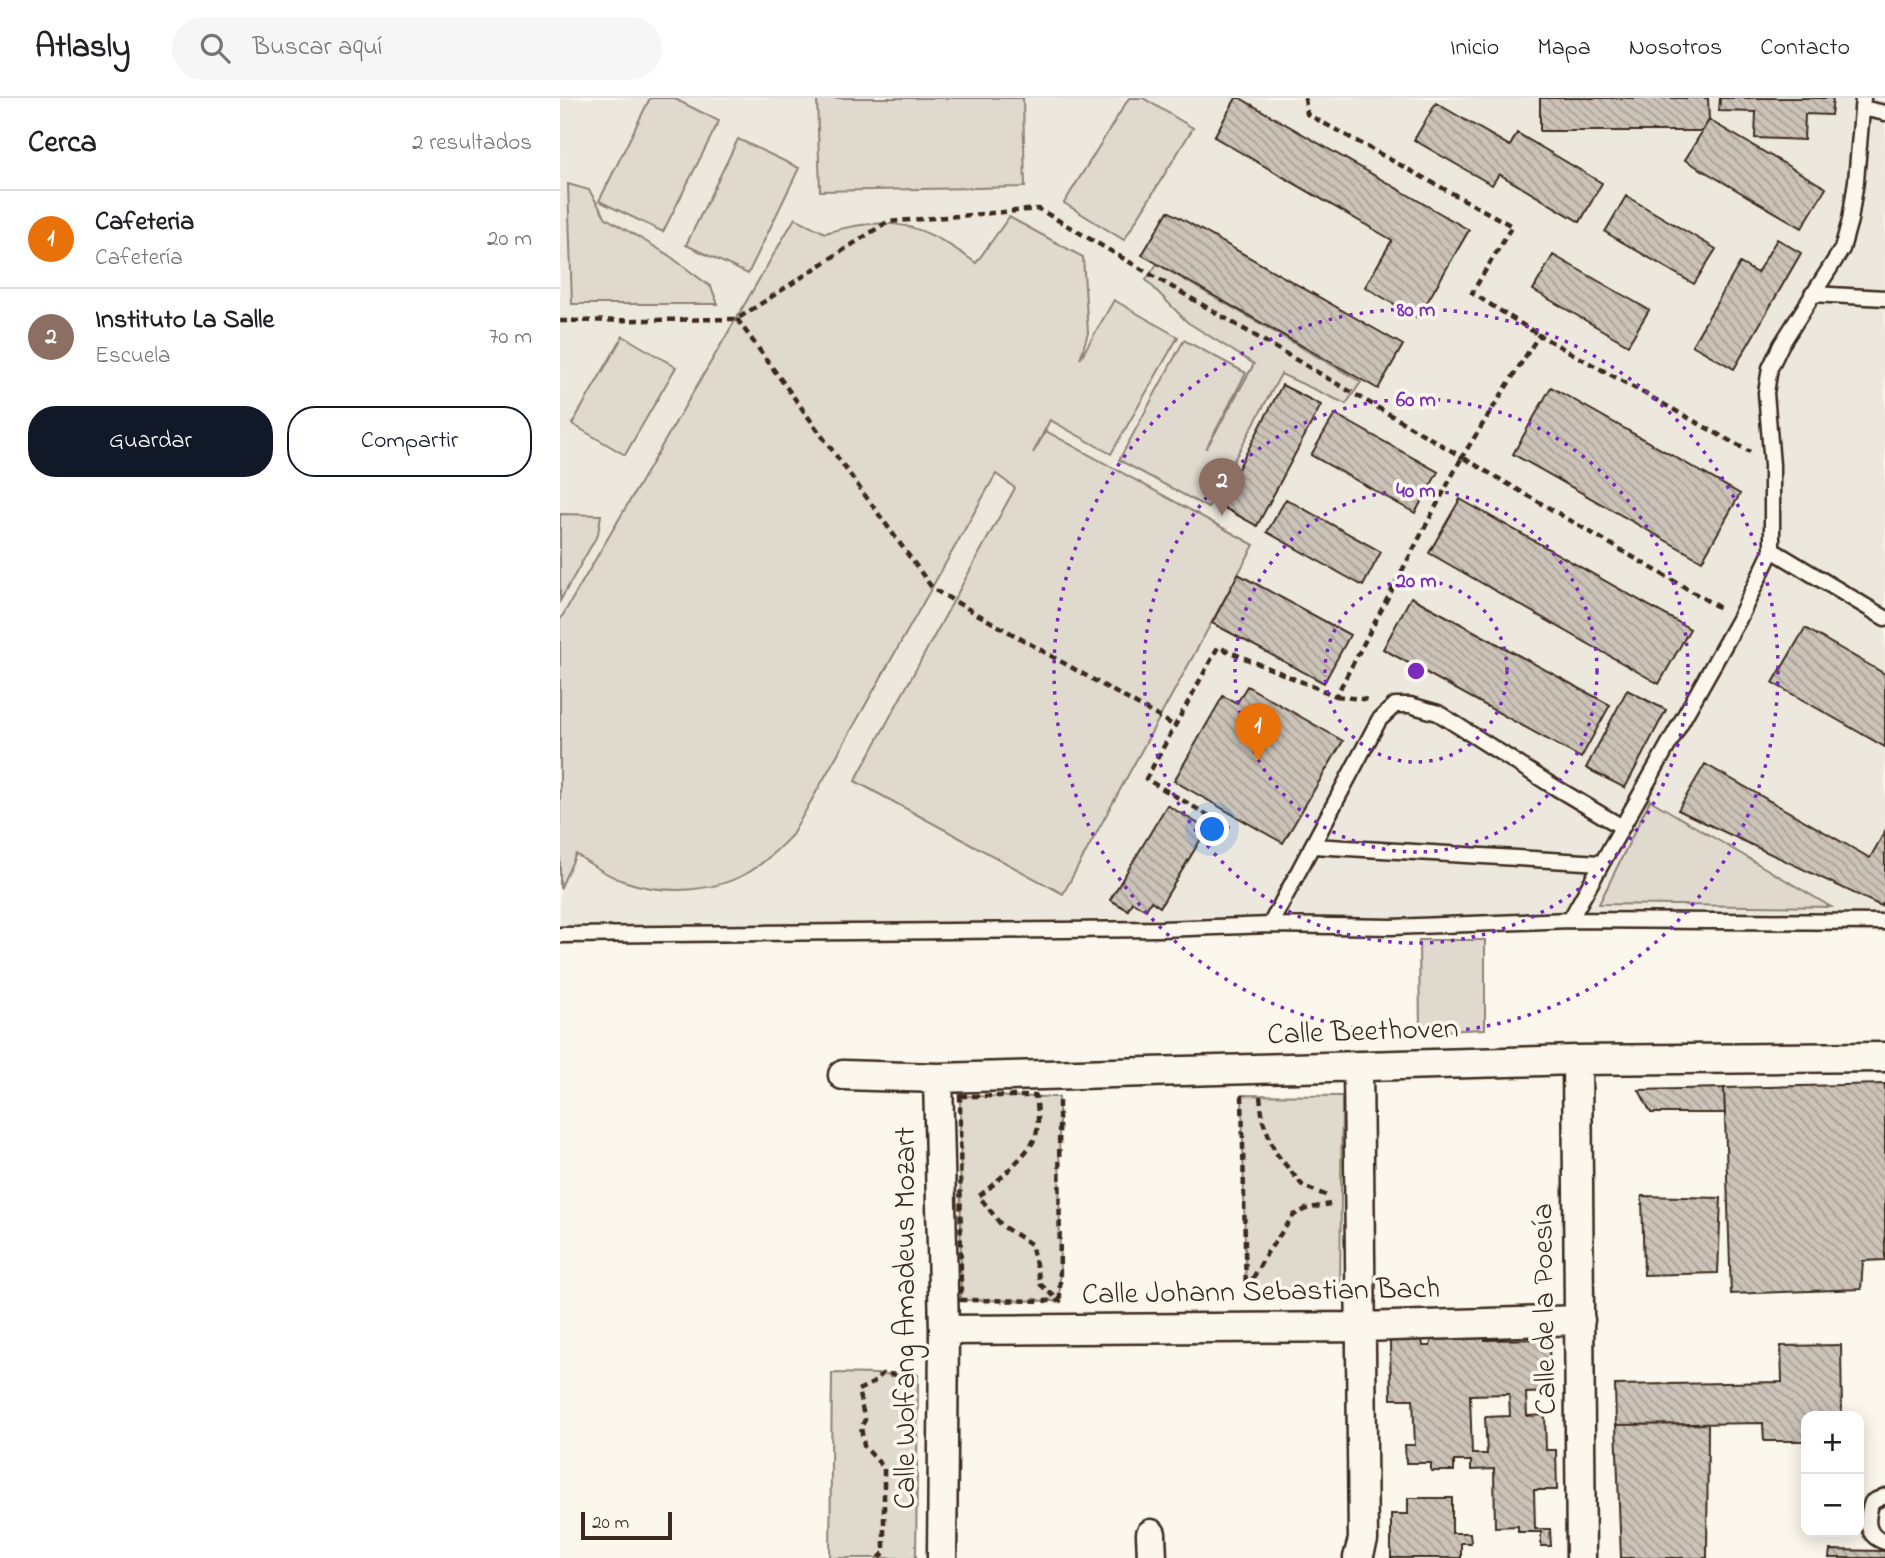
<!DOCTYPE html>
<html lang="es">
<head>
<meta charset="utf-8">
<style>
  body { margin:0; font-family:"Indie Flower",sans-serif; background:#f6f6f6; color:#202124 }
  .controls { position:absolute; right:21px; bottom:21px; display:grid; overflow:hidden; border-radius:14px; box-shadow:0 4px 18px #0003 }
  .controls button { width:63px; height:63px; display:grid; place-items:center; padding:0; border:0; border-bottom:2px solid #e0e0e0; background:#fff; color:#202124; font:35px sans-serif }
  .scale { position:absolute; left:21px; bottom:18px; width:91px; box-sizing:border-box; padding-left:7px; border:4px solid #3b2a1e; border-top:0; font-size:19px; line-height:24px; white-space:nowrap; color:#3b2a1e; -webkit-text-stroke:5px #fbf7ec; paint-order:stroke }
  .you { position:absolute; left:653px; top:732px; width:24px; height:24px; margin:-18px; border:5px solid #fff; border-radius:50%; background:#1a73e8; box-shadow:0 0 0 10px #1a73e833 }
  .badge { display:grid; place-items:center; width:46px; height:46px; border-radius:50%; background:#111827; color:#fff; font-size:23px; font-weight:700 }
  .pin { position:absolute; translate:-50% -58px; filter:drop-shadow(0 2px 4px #0008) }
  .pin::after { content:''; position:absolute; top:37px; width:24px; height:21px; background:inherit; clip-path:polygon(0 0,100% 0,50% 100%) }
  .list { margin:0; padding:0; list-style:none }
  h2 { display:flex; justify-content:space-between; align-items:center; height:91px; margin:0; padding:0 28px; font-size:30px }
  h2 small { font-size:23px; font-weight:400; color:#757577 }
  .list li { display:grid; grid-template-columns:46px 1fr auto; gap:21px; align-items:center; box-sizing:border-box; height:98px; padding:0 28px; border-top:2px solid #e0e0e0 }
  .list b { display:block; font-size:26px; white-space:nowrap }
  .list p { margin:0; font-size:23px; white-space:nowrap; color:#757577 }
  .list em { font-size:23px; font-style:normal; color:#757577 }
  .actions { display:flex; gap:14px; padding:21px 28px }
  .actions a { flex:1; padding:16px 0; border:2px solid #111827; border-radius:28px; text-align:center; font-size:24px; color:#111827 }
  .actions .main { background:#111827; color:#fff }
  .icon { flex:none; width:38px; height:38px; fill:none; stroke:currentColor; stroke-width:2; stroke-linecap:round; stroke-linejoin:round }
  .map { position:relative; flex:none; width:1325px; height:1460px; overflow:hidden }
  header { display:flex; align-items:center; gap:42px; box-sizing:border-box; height:98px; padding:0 35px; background:#fff; border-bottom:2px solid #e0e0e0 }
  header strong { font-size:33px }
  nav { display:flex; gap:38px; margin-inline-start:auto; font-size:24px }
  .search { width:490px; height:63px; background:#f6f6f6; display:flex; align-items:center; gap:18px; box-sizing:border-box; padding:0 24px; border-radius:38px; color:#757577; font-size:26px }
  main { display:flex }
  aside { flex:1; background:#fff }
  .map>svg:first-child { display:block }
  .built { fill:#ede8dd }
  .green { fill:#dfd9ce; stroke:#8d8276; stroke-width:2 }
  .building { fill:url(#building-back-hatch); stroke:#3b2a1e; stroke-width:2; fill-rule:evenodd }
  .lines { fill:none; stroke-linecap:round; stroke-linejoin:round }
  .service-casing { stroke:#3b2a1e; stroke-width:19 }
  .minor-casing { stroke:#3b2a1e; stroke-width:33 }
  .path { stroke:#3b2a1e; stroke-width:4.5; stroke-dasharray:7 5; stroke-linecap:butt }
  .service { stroke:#fbf7ec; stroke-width:14 }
  .minor { stroke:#fbf7ec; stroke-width:28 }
  .ring { fill:none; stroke:#7b2cbf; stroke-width:3.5; stroke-dasharray:3.5 7 }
  .labels { text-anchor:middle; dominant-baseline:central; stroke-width:7; stroke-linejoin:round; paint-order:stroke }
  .street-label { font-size:30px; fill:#3b2a1e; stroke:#fbf7ec }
  .centre { fill:#7b2cbf; stroke:#fbf7ec; stroke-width:3.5 }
  .ring-label { font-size:21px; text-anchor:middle; font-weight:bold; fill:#7b2cbf; stroke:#fbf7ec; stroke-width:7; stroke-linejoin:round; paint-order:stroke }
</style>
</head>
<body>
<header>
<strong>Atlasly</strong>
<div class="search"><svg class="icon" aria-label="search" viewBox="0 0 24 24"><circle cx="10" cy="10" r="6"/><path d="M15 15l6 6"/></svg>Buscar aquí</div>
<nav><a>Inicio</a><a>Mapa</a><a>Nosotros</a><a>Contacto</a></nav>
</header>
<main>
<aside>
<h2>Cerca<small>2 resultados</small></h2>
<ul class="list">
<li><span class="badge" style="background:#e8710a">1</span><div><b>Cafeteria</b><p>Cafetería</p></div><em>20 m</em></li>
<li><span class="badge" style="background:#8d6e63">2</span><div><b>Instituto La Salle</b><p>Escuela</p></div><em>70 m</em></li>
</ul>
<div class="actions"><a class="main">Guardar</a><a>Compartir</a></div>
</aside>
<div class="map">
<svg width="1325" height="1460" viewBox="0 0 1325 1460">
  <defs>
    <pattern id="building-back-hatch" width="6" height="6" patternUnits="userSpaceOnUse" patternTransform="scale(1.75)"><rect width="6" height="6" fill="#ccc4b9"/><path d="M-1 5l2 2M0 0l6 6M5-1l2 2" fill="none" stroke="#a79f96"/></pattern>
  </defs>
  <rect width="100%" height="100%" fill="#fbf7ec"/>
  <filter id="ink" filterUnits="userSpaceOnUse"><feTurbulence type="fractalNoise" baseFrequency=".0143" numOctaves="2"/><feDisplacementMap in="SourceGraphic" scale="14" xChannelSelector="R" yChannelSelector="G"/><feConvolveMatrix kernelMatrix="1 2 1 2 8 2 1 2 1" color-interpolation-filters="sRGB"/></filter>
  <g filter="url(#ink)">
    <path class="built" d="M0 0H1313L1325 4V835L1039 832 0 847Z"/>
    <path class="green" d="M90 0H113L159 23 103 134 39 103Z
      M257 0H463L465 89 260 93Z
      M569 0H583L633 30 564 142 504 105Z
      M178 41 239 70 188 176 126 147Z
      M8 86 29 92 46 120 107 156 151 189 158 206H12Z
      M449 119 523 159 528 235 520 261 554 202 618 239 551 356 490 322 473 355 486 333 694 447 503 796 295 683 455 390 436 376 232 737C219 750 207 763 191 773 154 795 104 797 63 783 46 777 30 766 16 756L0 791V522L235 120 265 135C330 115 363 126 416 165Z
      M597 166 801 284 786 306 721 276 648 410 559 362 624 242 686 275 646 351 694 266 627 224 586 182Z
      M63 238 116 269 65 357 12 326Z
      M0 416 41 417 38 436 0 503Z
      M1090 702 1271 809 1039 806Z
      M859 842H925V931L860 934Z
      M682 997 782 998 780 1199H686Z
      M400 998 499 999 500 1203 401 1202Z
      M272 1275 358 1277 356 1460H270Z"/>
    <path class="building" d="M676 0H680L909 132 858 220 805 189 832 142 654 39Z
      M980 0H1148L1149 22 1142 33H980Z
      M1160 0H1273L1271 17 1245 16 1244 42 1195 40 1196 14 1159 13Z
      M876 5 950 48 957 35 1042 85 1020 124 939 76 932 87 854 42Z
      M1149 22 1266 90 1242 130 1125 62Z
      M1066 98 1156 151 1134 186 1045 134Z
      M608 113 843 247 818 291 582 157Z
      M1217 141 1241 155 1174 271 1132 247 1180 165 1197 175Z
      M993 157 1089 212 1068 247 973 192Z
      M722 287 761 307 697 428 659 407Z
      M991 289 1180 396 1142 463 953 356Z
      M775 316 878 374 855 415 751 357Z
      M726 401 821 454 803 488 707 434Z
      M900 401 1130 531 1099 586 869 455Z
      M678 476 790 537 764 585 652 525Z
      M851 499 1050 607 1021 660 823 551Z
      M1245 530 1325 576V649L1213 585Z
      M687 588 783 643 723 745 614 683 663 598 677 605Z
      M1067 592 1106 612 1065 690 1026 670Z
      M1145 666 1310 760 1325 733V802L1321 808 1118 712Z
      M607 707 647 731 600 809 591 803 586 812 572 804 568 812 550 802Z
      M1325 986V1162L1303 1163 1301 1191 1171 1196 1164 990Z
      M1164 990 1165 1015H1091L1079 992Z
      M1082 1098 1161 1100 1158 1175 1084 1177Z
      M911 1233H924L925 1242 989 1241 990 1294 966 1295 967 1318 985 1317 986 1352H996L997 1392H974L975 1431H990L991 1448H981V1434H958V1428L935 1429 934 1371 911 1372V1363H894V1373H871V1365H846L845 1347H855L853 1301H831L830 1243 862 1242 863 1248H870L872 1241 908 1240ZM949 1296 950 1318 925 1319 927 1356H912L910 1297Z
      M1281 1247 1282 1318H1246V1343H1204L1203 1325 1056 1327 1055 1287 1222 1284 1221 1248Z
      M1148 1326 1147 1460H1061L1056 1327Z
      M848 1400H892V1435H910L911 1445H901V1460H831V1416H848Z
      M1270 1452 1325 1453V1460H1269Z"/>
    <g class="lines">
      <g class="service-casing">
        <path id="service" d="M1302 10 1325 15
          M1252 196 1325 200
          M1212 452 1325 520
          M753 748 1041 765
          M1010 822 1179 521 1212 452V367L1206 295 1210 270 1221 247 1282 151 1290 122 1296 83 1303 0
          M710 827 819 622 835 607H850L878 615 988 685 1062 729
          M0 837 602 831 710 827 832 829 1010 822 1325 824
          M1325 1398 1312 1404C1306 1421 1305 1438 1325 1444"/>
      </g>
      <g class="minor-casing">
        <path id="minor" d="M1017 962 1021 1460
          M283 977 378 980 1017 962 1325 959
          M378 980 384 1232 382 1460
          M384 1232 802 1229 1020 1222
          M591 1436 592 1460
          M798 1460 803 1442 798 969"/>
      </g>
      <path class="path" d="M745 0 747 16 952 128 912 195 979 237
        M177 221 373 491 615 628
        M0 223 177 221 327 124 479 111 902 359 979 237 1190 354
        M776 598 810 602
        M670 730 586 681 658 549 776 598 902 359 1160 510
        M682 997 686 1199
        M400 998H476C478 1012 480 1029 474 1042 468 1055 432 1089 419 1098L442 1128 471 1146 481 1187 500 1203 401 1202Z
        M700 998 703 1023 715 1054 743 1088 770 1099
        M499 1003 500 1201
        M690 1199H686L693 1180 707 1155 734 1117 746 1111 770 1106
        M319 1460 324 1455V1370L304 1348 301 1329 305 1322 298 1292 313 1285 322 1276 357 1277"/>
      <use href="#service" class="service"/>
      <use href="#minor" class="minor"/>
    </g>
  </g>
  <g class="ring">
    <circle cx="856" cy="573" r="91"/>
    <circle cx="856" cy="573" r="181"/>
    <circle cx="856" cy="573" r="272"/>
    <circle cx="856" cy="573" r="362"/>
  </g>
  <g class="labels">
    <g class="street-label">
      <text transform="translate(803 935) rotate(-2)">Calle Beethoven</text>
      <text transform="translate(701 1195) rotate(-1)">Calle Johann Sebastian Bach</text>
      <text transform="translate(986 1211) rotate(-91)">Calle de la Poesía</text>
      <text transform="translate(347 1220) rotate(-90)">Calle Wolfang Amadeus Mozart</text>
    </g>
  </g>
  <circle cx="856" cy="573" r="10" class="centre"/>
  <g class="ring-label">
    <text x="856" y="218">80 m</text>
    <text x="856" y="308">60 m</text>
    <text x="856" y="399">40 m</text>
    <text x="856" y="489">20 m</text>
  </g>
</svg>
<div class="controls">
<button>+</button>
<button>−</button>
</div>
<div class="scale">20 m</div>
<div class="you"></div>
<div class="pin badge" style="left:698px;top:663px;background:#e8710a">1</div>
<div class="pin badge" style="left:662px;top:418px;background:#8d6e63">2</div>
</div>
</main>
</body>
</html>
